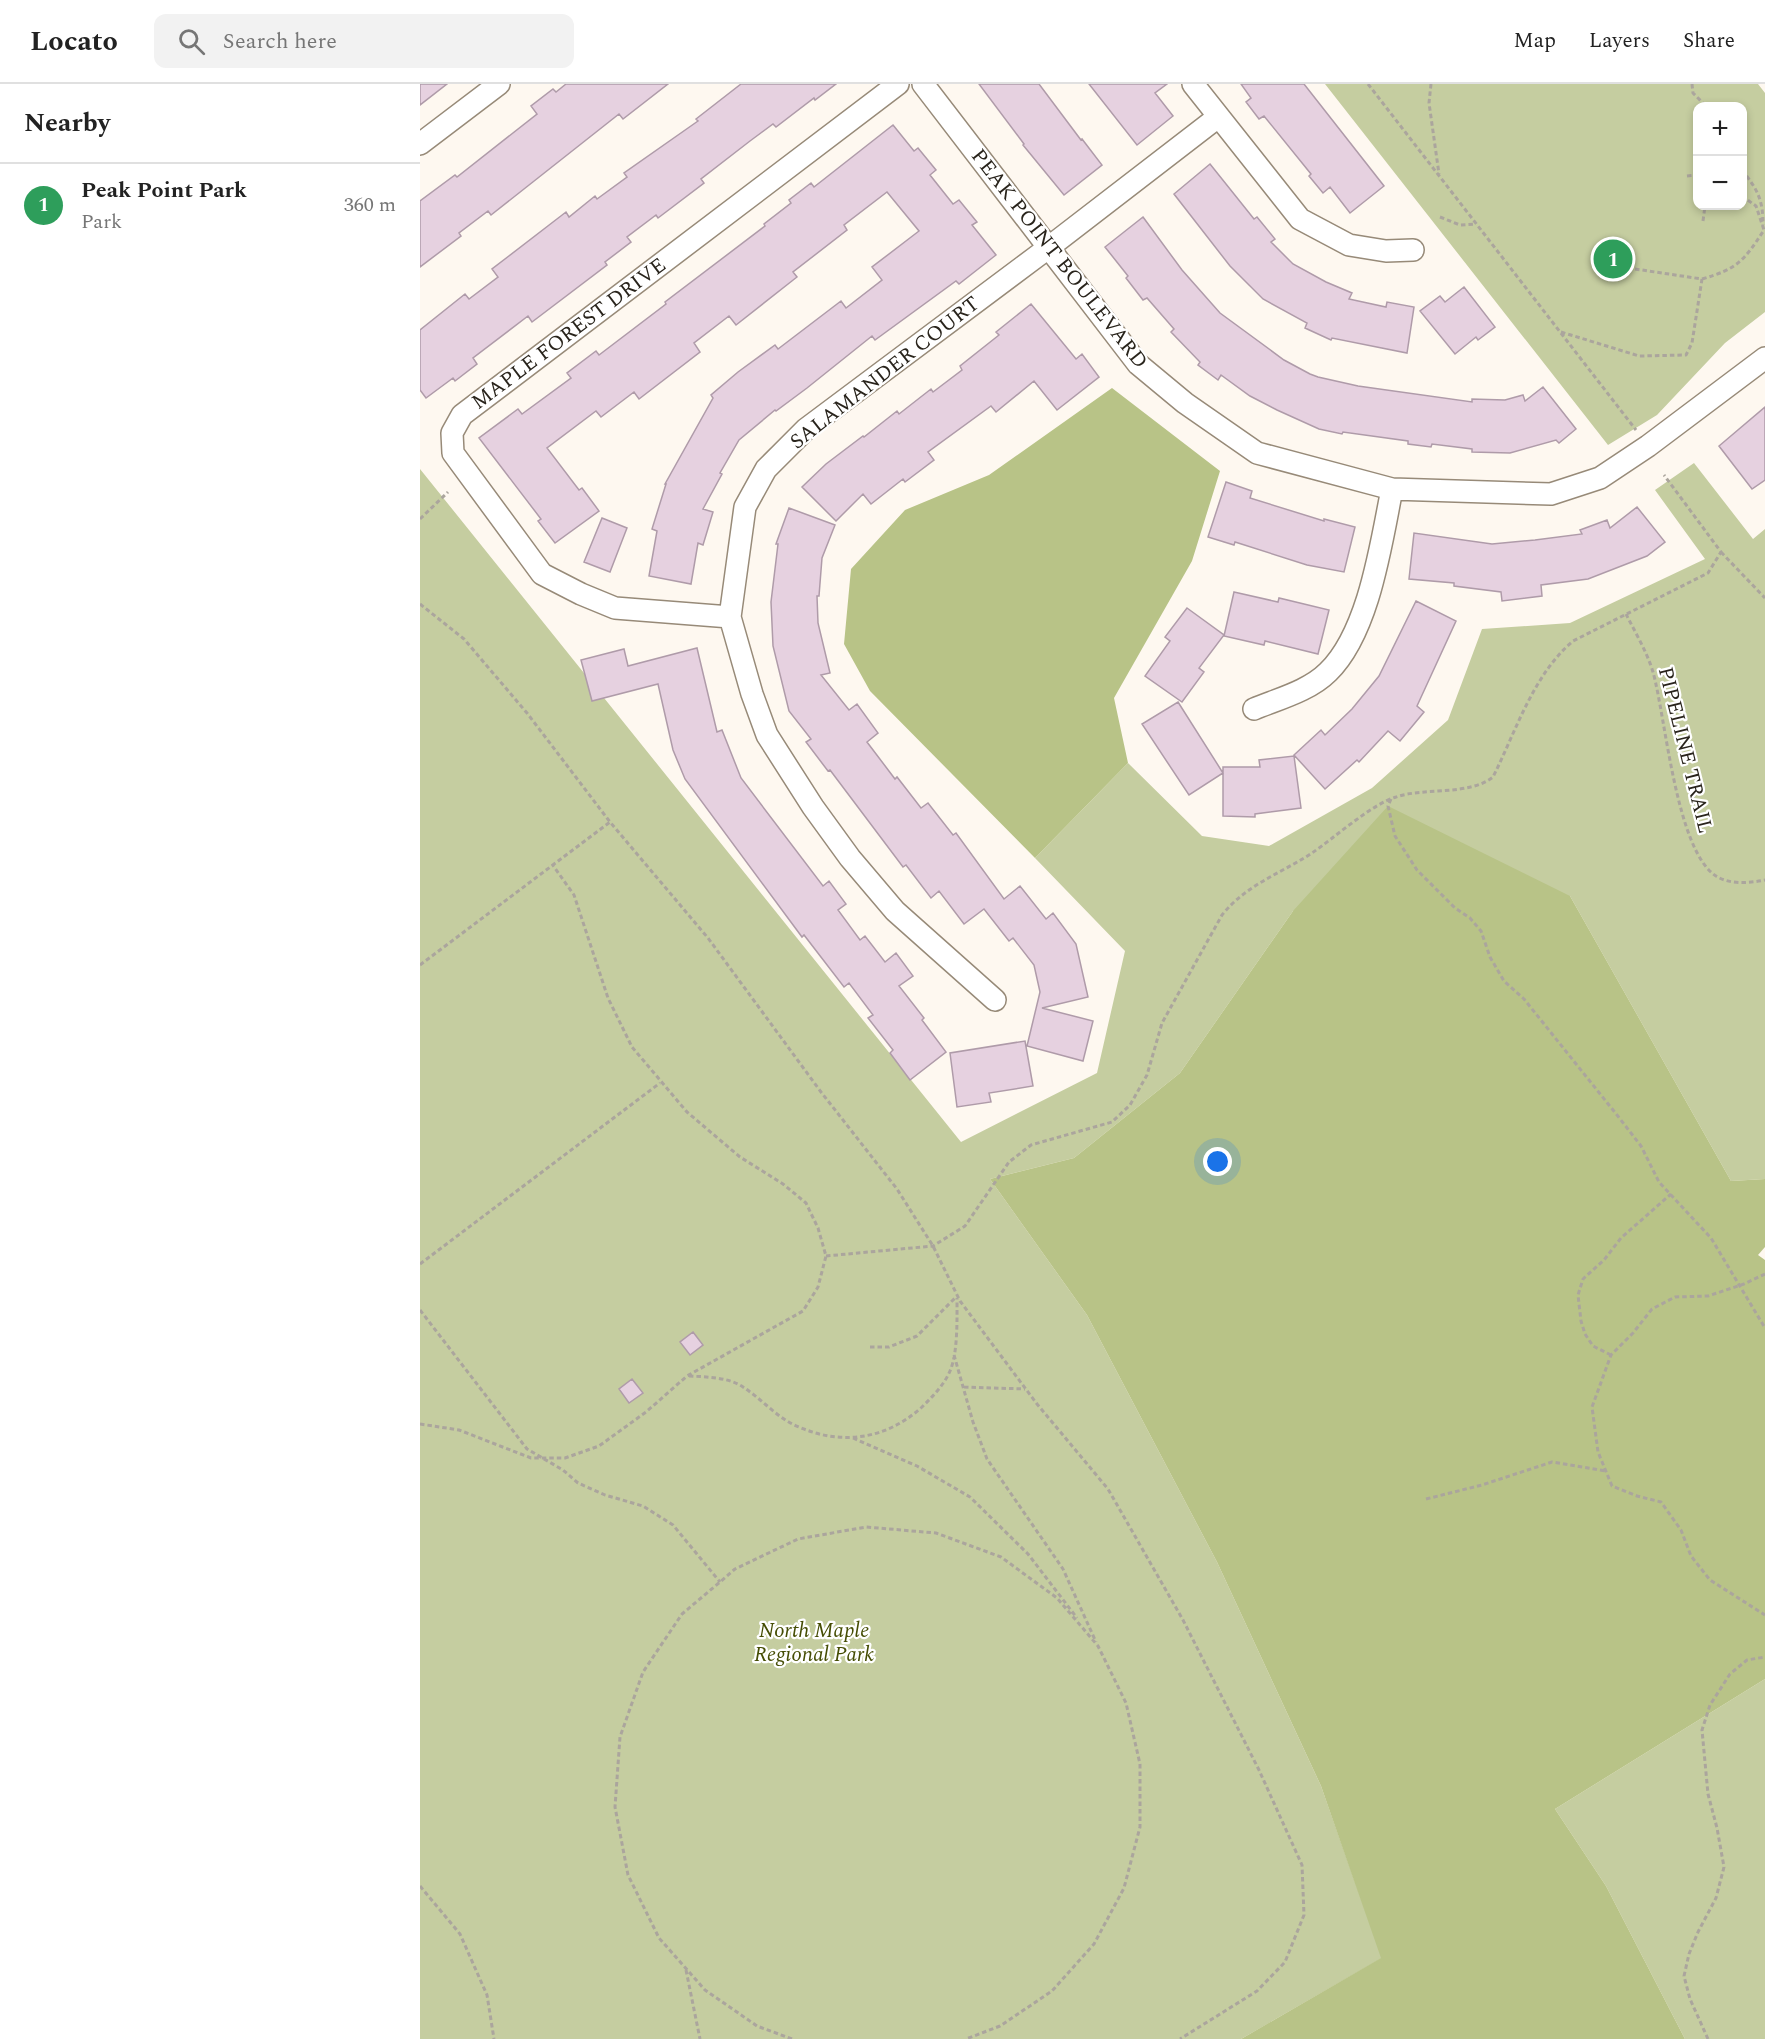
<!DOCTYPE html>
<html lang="en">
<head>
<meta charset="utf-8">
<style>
  body { margin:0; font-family:Spectral,serif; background:#f2f2f2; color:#222 }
  .controls { position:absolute; right:18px; top:18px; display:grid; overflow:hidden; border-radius:12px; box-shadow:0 3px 9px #0003 }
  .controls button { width:54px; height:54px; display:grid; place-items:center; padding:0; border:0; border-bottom:2px solid #e0e0e0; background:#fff; color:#222; font:30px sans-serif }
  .you { position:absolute; left:798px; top:1078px; width:21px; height:21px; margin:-15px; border:4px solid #fff; border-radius:50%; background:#1a73e8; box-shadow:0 0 0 9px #1a73e833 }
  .badge { display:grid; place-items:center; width:39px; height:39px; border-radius:50%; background:#0f766e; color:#fff; font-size:20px; font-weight:700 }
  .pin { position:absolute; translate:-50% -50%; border:3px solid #fff; box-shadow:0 2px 6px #0006 }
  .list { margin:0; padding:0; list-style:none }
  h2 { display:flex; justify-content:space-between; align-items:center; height:78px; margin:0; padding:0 24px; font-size:26px }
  h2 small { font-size:20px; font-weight:400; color:#767676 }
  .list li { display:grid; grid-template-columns:39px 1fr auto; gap:18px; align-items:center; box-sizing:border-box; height:84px; padding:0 24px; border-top:2px solid #e0e0e0 }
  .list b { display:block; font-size:22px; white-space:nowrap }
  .list p { margin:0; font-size:20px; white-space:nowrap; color:#767676 }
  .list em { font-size:20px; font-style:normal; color:#767676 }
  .icon { flex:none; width:33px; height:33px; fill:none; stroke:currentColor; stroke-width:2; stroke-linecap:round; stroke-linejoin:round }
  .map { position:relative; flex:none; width:1345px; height:1955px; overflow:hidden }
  header { display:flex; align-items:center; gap:36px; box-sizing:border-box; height:84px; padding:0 30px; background:#fff; border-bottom:2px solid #e0e0e0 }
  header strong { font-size:28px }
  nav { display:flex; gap:33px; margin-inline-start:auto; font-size:21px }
  .search { width:420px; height:54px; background:#f2f2f2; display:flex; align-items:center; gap:15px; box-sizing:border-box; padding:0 21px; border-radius:12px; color:#767676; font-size:22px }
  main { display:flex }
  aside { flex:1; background:#fff }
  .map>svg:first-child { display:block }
  .green { fill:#c5cda0; fill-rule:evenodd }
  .forest { fill:#b8c387 }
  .building { fill:#e6d1e0; stroke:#af9ba9; stroke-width:1.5 }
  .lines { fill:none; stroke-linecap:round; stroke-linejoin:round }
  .minor-casing { stroke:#978a78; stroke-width:24 }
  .path { stroke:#aba59d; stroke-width:3; stroke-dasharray:4.5 3; stroke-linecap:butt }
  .minor { stroke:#fff; stroke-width:21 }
  .labels { text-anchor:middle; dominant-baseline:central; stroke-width:4.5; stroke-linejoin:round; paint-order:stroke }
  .street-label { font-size:21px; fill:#29241c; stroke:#fff }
  .park-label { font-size:21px; font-style:italic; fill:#454d04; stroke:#fff }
</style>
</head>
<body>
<header>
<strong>Locato</strong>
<div class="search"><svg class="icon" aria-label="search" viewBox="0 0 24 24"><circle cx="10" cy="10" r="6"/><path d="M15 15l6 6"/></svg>Search here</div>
<nav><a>Map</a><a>Layers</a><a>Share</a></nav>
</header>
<main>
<aside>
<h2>Nearby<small></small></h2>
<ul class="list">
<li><span class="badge" style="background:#2e9e5b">1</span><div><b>Peak Point Park</b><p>Park</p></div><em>360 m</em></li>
</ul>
</aside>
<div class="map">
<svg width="1345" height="1955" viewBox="0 0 1345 1955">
  <rect width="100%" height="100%" fill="#fef8f0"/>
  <path class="green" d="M905 0H1338L1345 9V228L1305 259 1237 331 1188 361ZM1278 22H1322V122H1278Z
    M1274 379 1333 455 1345 445V1095L1311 1097 1150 812 873 827 760 989 654 1074 570 1095 667 1231 797 1478 901 1702 962 1874 821 1955H0V385L541 1058 677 989 705 867 615 774 708 679 782 752 849 762 952 704 1028 636 1062 545 1150 539 1285 475 1235 406Z
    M1345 1595V1955H1265L1186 1802 1135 1725Z"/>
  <path class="forest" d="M692 304 800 387 772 477 694 614 708 679 615 774 450 607 424 560 431 485 485 426 569 391Z
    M968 722 1150 812 1311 1097 1345 1095V1163L1338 1171 1345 1176V1595L1135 1725 1186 1802 1265 1955H821L961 1874 901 1702 797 1478 667 1231 570 1095 654 1074 760 989 873 827Z"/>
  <path class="building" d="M0 0H27L0 21Z
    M146 0H248L203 35 199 30 71 131 68 127 39 149 41 152 0 183V117L35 91 37 93 117 30 111 22 133 5 136 8Z
    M321 0H416L395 16 394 14 356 43 353 40 330 57 281 95 284 99 238 134 236 131 207 153 211 158 185 178 187 181 112 238 108 232 53 274 57 280 35 297 33 294 6 314 0 306V246L45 210 49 215 78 193 72 185 146 128 149 133 175 112 177 115 207 93 204 89 278 37 276 35Z
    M559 0H619L661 56 662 55 682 81 644 111 603 61 604 60Z
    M669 0H747L735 9 753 32 717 61Z
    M821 0H884L964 102 930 129 910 103 903 109 889 92 891 90 844 32 839 35 826 18 831 14Z
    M473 41 494 67 498 64 516 86 510 91 533 120 539 116 557 138 552 141 576 171 539 200 536 197 455 256 452 252 387 304 356 327 355 326 319 356 300 389 302 390 283 425 293 428 283 461 278 459 271 500 229 492 237 447 232 445 246 400H245L293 314 291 311 318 288 355 261 358 265 421 217 426 224 462 196 452 183 499 147 467 108 424 141 427 146 373 188 377 193 316 241 309 232 274 259 280 268 219 315 214 308 181 333 176 327 127 364 159 406 162 404 179 427 135 459 118 437 121 435 59 354 98 325 102 330 151 294 147 289 176 267 179 271 246 220 245 218 345 142 344 140 371 119 369 116 391 99 394 103Z
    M790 80 834 135 837 133 855 155 851 158 873 180 906 198 932 209 929 215 966 223 967 218 994 223 987 269 912 254 911 256 885 244 887 239 843 215 810 182 754 110Z
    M723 133 762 186 800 229 864 276 890 290 898 293 938 302 1052 318V315L1085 316 1103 311 1105 317 1123 303 1156 345 1139 359 1136 356 1090 369 1052 368V365L1012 360 1011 363 988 360V357L923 348 922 350 899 345 857 326 830 312 801 291 798 296 778 281 780 278 751 248 754 245 727 214 723 216 706 194 708 192 685 163Z
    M1044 203 1075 243 1058 256 1056 253 1035 270 1000 227 1020 212 1025 218Z
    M611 220 656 275 662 270 679 293 637 326 614 297 576 328 571 322 508 368 514 376 485 398 483 395 451 420 443 410 416 437 382 403 406 380 443 352 444 353 477 327 479 330 511 305 513 308 542 286 540 282 579 251 576 248Z
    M1345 323V396L1332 405 1299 362Z
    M806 398 832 407 830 414 904 437V435L935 443 924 488 887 481 815 458 814 461 788 453Z
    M1217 423 1245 458 1227 472 1168 495 1121 501 1122 512 1082 517 1081 508 1034 502V499L989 495 994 449 1072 460 1115 456 1162 450 1160 446 1187 436 1190 444Z
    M369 424 415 441 402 474 399 512H397L398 539 410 589 401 591 429 626 437 620 458 649 447 658 475 695 477 693 501 724 508 719 533 751 536 749 584 815 600 802 626 835 633 829 656 860 668 913 622 924 673 937 663 977 607 962 620 908 614 881 593 854 589 857 564 825 544 840 519 807 511 814 486 781 483 783 410 686 408 687 386 658 391 655 369 627 353 562 351 518 358 460H356Z
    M182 434 207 444 190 488 164 478Z
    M814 508 858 518 859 514 909 526 898 570 845 557 844 561 804 552Z
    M996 517 1036 537 997 622 1004 628 980 657 968 647 939 678 937 676 905 705 874 671 901 646 905 651 932 625 959 592Z
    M767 524 804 551 779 584 784 588 762 618 725 592 750 557 745 553Z
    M277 564 297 648 302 646 321 694 403 802 409 797 426 820 418 826 440 856 445 852 465 878 476 869 493 892 479 902 504 934 502 936 526 968 490 996 470 969 473 966 448 934 453 931 429 899 424 903 384 851 382 853 265 695 253 666 238 600 172 617 161 576 204 565 208 582Z
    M758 618 803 689 769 711 722 640Z
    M874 672 881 724 835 730V733L803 732V683H840L839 676Z
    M605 957 613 1002 569 1009 571 1018 537 1023 530 969Z
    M273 1248 283 1261 270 1271 260 1258Z
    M212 1295 223 1309 209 1319 199 1305Z"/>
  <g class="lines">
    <g class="minor-casing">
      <path id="minor" d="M503 0 718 280 765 319 837 369 972 405 1131 410 1180 394 1228 362 1345 274
        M773 0 880 135 929 161 966 167 993 166
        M0 60 79 0
        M310 533 195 524 161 510 122 490 33 369 32 349 42 331 478 0
        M834 625C858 615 889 607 908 588 949 548 961 460 972 405
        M575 916 475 827 430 774 393 723 347 651 332 610 310 533 325 423 346 385 386 345 628 164 798 33"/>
    </g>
    <path class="path" d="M948 0 1216 346
      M1011 0 1009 19 1019 90
      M1272 0 1273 9 1286 22
      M1322 86C1338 106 1343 116 1343 141
      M1267 92 1278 91
      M1020 133 1040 141 1056 140
      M1283 137 1285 122
      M1282 195C1317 185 1324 177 1344 146L1336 122 1322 112
      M1141 248 1219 272 1266 271 1272 259 1282 195 1195 182
      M0 435 28 408
      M1301 468 1345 514
      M0 520 44 555 107 629 190 738 288 854 401 1008 477 1105 513 1162 540 1217 617 1320 688 1405 763 1536 839 1686 882 1781 884 1831 865 1878 837 1907 760 1955
      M1206 530C1215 548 1227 568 1233 588 1246 635 1256 766 1296 792 1310 801 1329 799 1345 796
      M971 715 968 722 975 752 997 786 1035 824 1050 834 1061 847 1070 873 1084 897 1104 915 1197 1031 1221 1062 1239 1098 1291 1154 1345 1244
      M0 881 190 738
      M406 1172 513 1162 545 1142 589 1078 611 1061 692 1038 710 1021 727 991 742 939 802 831C827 800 860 790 892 769 914 754 952 720 976 713 1006 703 1049 712 1073 693 1096 647 1113 591 1153 557L1288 489 1301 468 1244 391
      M0 1180 240 999
      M1345 1190 1324 1200 1288 1212 1255 1213 1232 1225 1213 1249 1191 1271 1172 1323 1178 1368 1192 1402 1217 1412 1241 1418 1261 1446 1271 1472 1290 1496 1345 1531
      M0 1226 107 1365 143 1386 158 1399 185 1411 223 1422 253 1441 300 1498
      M450 1263H469L497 1252 536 1213
      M534 1271 553 1338 567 1375 643 1485 676 1558
      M1191 1271 1173 1262 1165 1250 1161 1237 1158 1211 1163 1195 1184 1176 1201 1154 1251 1110
      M269 1292C287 1293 308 1293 323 1303 342 1315 358 1335 379 1343 422 1362 467 1355 502 1323 513 1312 524 1301 530 1287 538 1269 537 1234 537 1214
      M544 1303 605 1305
      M0 1340 39 1346 111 1374H145L179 1362 226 1328 267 1292 383 1227 398 1203 406 1172 398 1144 386 1119 363 1100 320 1073 267 1028 212 963 188 914 154 811 132 780
      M433 1354 497 1382 550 1413 608 1470 657 1534
      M1006 1415 1062 1401 1132 1378 1186 1387
      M0 1802 40 1850 67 1911 74 1955
      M266 1886 280 1955
      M372 1955 337 1942 285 1906 239 1854 208 1791 195 1723 200 1653 223 1588 262 1530 300 1498 315 1485 378 1455 446 1443 516 1449 581 1473 637 1514 678 1562 706 1619 720 1680V1743L704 1804 674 1860 632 1907 580 1942 546 1955
      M1288 1955 1270 1915 1264 1892 1269 1870 1278 1848 1296 1814 1304 1783 1297 1744 1288 1710 1282 1646 1290 1621 1310 1590 1327 1576 1345 1573"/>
    <use href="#minor" class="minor"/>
  </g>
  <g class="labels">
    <g class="street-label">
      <text transform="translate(639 175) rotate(52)">PEAK POINT BOULEVARD</text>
      <text transform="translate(149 250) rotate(-37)">MAPLE FOREST DRIVE</text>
      <text transform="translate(465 289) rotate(-38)">SALAMANDER COURT</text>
      <text transform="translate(1265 666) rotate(76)">PIPELINE TRAIL</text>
    </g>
    <g class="park-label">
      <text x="394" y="1547">North Maple<tspan x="394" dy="24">Regional Park</tspan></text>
    </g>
  </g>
</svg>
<div class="controls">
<button>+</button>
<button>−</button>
</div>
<div class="you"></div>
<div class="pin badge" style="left:1193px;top:175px;background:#2e9e5b">1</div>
</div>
</main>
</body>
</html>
